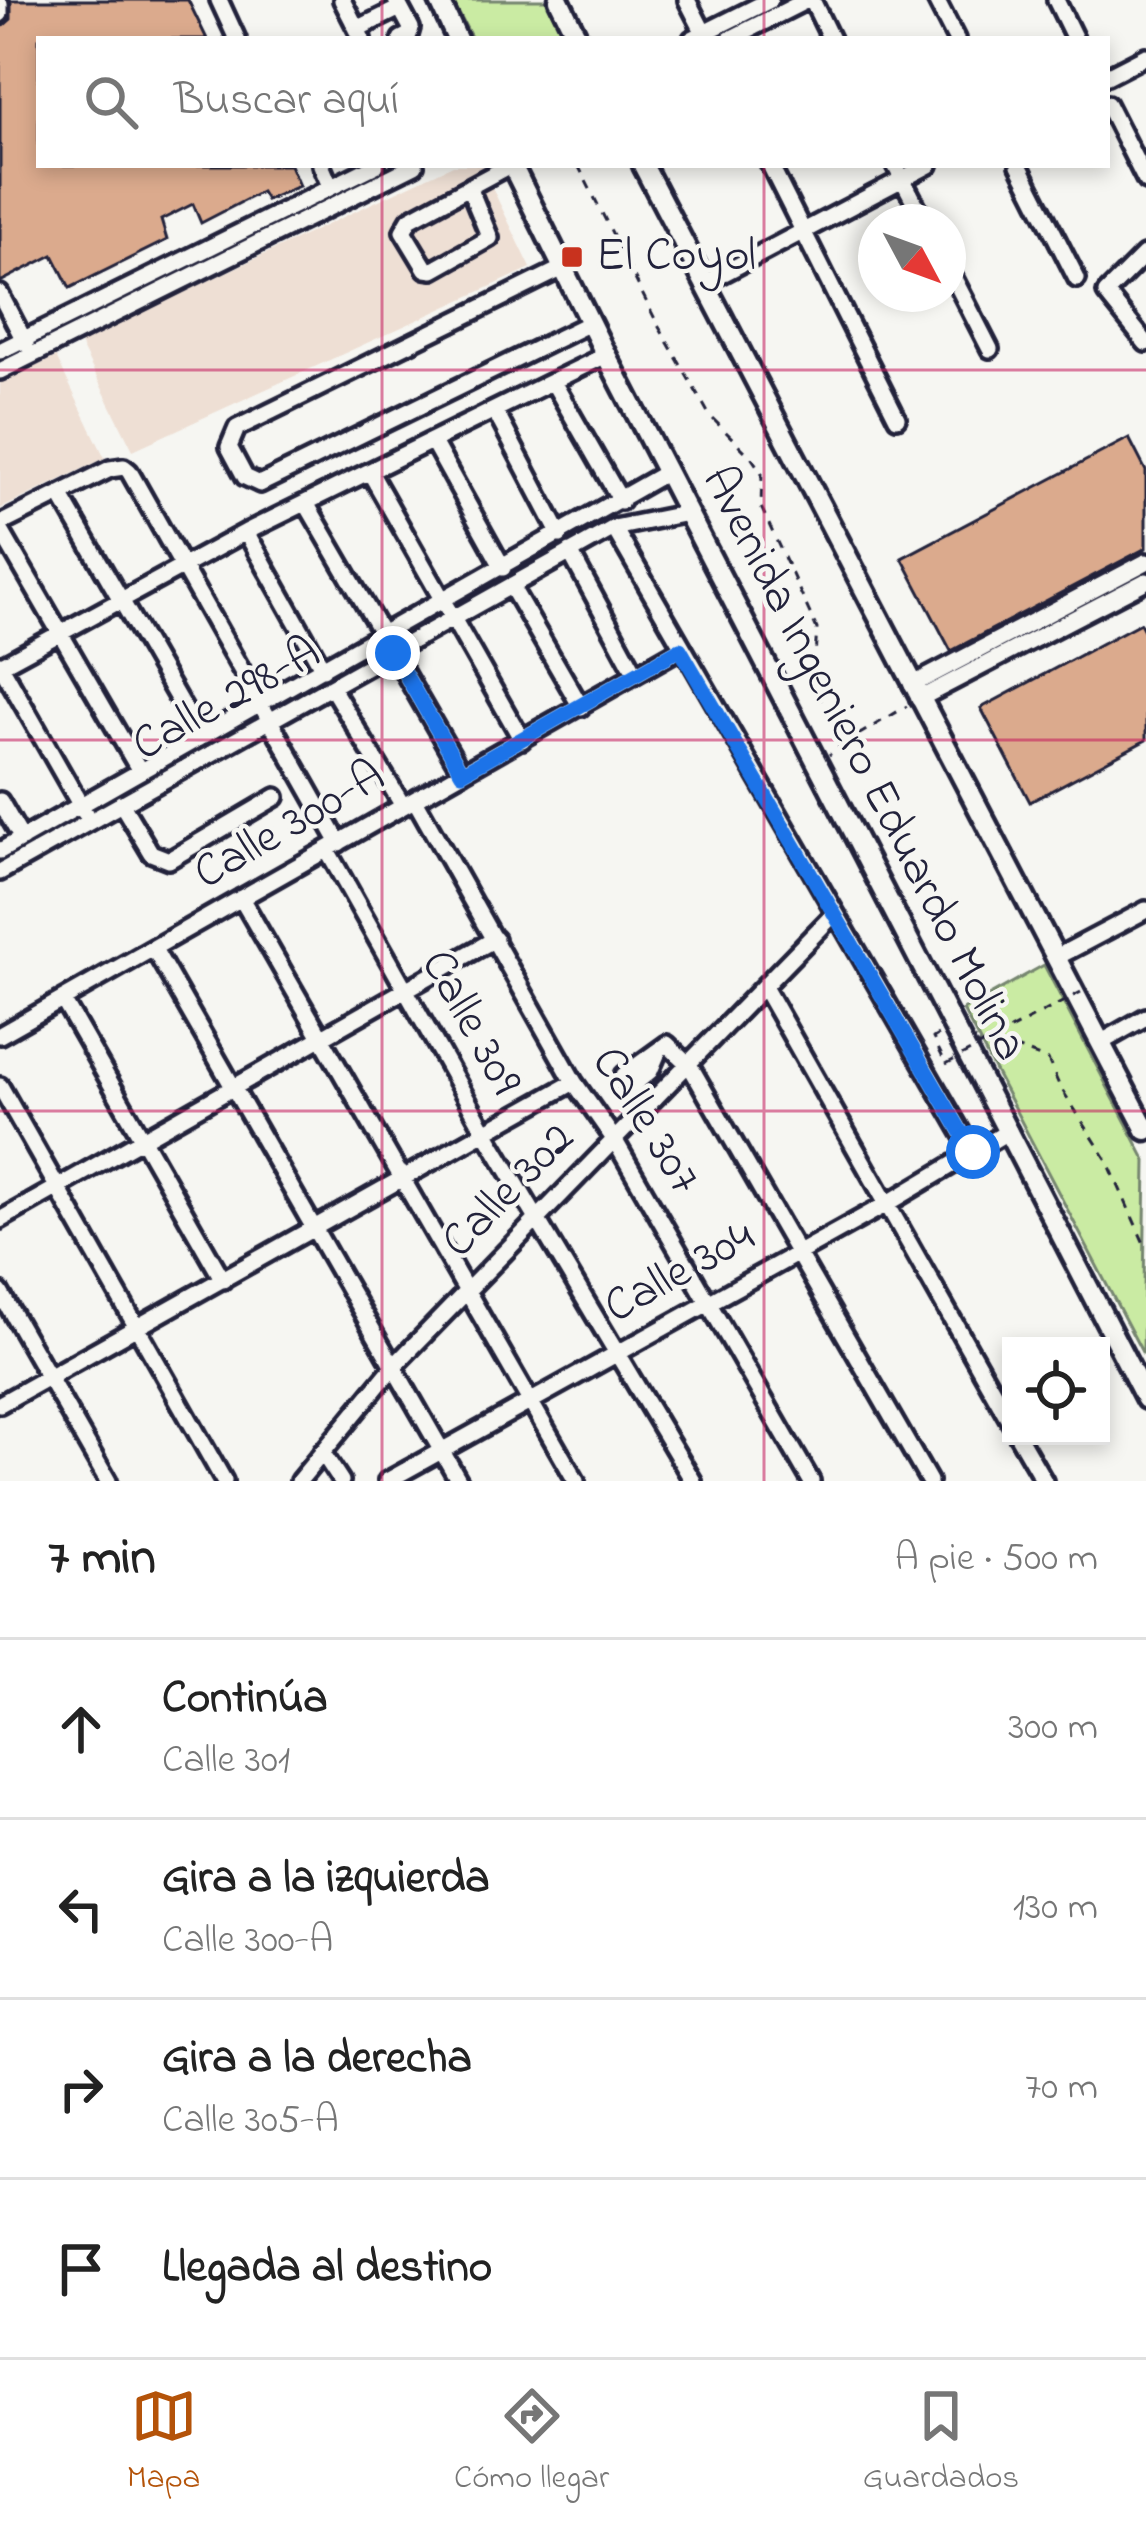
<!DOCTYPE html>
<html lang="es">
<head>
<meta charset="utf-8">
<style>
  body { margin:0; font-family:"Indie Flower",sans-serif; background:#f6f6f6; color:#222 }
  .controls { position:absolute; right:36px; bottom:36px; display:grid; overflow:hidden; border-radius:0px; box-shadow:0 6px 18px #0003 }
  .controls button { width:108px; height:108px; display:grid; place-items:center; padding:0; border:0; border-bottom:3px solid #e0e0e0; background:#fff; color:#222; font:60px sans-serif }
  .compass { position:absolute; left:858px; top:204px; width:108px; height:108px; border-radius:50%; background:#fff; box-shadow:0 6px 18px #0003; rotate:131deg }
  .stop { position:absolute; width:36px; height:36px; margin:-27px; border:9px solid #1a73e8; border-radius:50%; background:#fff }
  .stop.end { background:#1a73e8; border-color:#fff; box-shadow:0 3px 12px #0008 }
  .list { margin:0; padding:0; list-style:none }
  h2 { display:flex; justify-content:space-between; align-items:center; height:156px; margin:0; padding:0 48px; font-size:51px }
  h2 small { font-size:39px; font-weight:400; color:#767676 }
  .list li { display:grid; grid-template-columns:78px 1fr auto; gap:36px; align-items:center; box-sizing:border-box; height:180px; padding:0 48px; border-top:3px solid #e0e0e0 }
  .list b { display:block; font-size:45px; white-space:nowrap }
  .list p { margin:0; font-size:39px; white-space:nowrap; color:#767676 }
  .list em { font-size:39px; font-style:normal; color:#767676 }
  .icon { flex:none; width:66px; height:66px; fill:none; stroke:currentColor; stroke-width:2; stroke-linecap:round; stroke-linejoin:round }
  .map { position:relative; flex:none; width:1146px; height:1481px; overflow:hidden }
  .search { position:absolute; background:#fff; box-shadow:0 6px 18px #0003; left:36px; right:36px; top:36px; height:132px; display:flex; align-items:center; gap:30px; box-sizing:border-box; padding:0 42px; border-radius:0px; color:#767676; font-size:45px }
  .sheet { height:876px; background:#fff }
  nav { display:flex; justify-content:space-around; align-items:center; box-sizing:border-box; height:168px; border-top:3px solid #e0e0e0; background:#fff; font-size:33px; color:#767676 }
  nav a { display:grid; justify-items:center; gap:6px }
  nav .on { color:#b45309 }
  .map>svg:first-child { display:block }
  .built { fill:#eedfd4 }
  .green { fill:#caeba3; stroke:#76866f; stroke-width:3 }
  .building { fill:#dbaa8d; stroke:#22223b; stroke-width:3 }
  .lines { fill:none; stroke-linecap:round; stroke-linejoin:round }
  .minor-casing { stroke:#22223b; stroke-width:24 }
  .major-casing { stroke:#22223b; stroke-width:27 }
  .path { stroke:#22223b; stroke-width:3; stroke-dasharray:9 9; stroke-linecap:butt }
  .minor { stroke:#f6f6f2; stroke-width:15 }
  .major { stroke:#f6f6f2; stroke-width:18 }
  .path-bridge { stroke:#22223b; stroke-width:3; stroke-dasharray:9 9; stroke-linecap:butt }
  .route { stroke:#1a73e8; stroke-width:15 }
  .grid { fill:none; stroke:#c2185b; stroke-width:3; stroke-opacity:0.55 }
  .poi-dot { fill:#c8321e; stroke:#f6f6f2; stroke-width:4.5 }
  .labels { text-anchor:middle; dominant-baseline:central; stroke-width:9; stroke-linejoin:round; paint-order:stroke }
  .poi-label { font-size:48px; fill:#22223b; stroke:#f6f6f2; text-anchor:start }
  .street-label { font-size:48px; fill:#22223b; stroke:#f6f6f2 }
</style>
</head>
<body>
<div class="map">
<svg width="1146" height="1481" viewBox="0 0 1146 1481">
  <rect width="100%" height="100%" fill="#f6f6f2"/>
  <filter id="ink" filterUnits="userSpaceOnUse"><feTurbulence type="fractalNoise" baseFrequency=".00833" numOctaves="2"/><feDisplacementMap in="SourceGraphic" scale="24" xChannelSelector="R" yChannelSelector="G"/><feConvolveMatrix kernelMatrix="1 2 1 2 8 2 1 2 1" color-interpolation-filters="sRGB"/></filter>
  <g filter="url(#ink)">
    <path class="built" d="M453 165H481L531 268 133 450 79 342Z
      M56 357 105 458 0 509V383Z"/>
    <path class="green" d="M452 0H551L570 39H472Z
      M1044 965 1146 1161 1143 1354 963 1010Z"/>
    <path class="building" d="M11 0H188L207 39H39V165H290L299 186 266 200 261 192 201 223 193 204 161 220 167 240 70 288 53 255 0 282V29L11 19Z
      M1129 438 1146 471V548L951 651 902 558Z
      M1140 623 1146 634V740L1030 802 981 708Z"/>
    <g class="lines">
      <g class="minor-casing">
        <path id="minor" d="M219 0 237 39
          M342 0 362 39
          M396 0 411 28 409 35 401 39
          M687 0 707 39
          M812 0 831 39
          M936 0 956 39
          M1056 0 1075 39
          M0 4V14
          M357 29 400 8
          M692 39 770 0
          M730 39 807 0
          M1107 76 1146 56
          M1107 104 1146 181
          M321 165 330 186
          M770 165 897 418
          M895 165 925 222
          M1019 165 1077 279
          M469 187 490 238 433 270 426 269 403 231 410 219 510 165
          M1144 255 1106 293 1146 343
          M948 267 990 349
          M563 268 237 428 229 447 245 477 260 484 590 323
          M705 283 929 165
          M0 294 26 344
          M0 351 376 165
          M0 371 415 165
          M553 382 621 501
          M495 411 560 535
          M433 442 503 568
          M370 472 522 740
          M60 494 200 737
          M306 503 382 634
          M0 524 110 469 124 467 129 471 339 843
          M614 528 973 1152
          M0 529 140 771
          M246 532 323 669
          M570 552 636 674
          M511 586 581 707
          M393 653 462 773
          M0 664 85 813
          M0 666 246 532 606 355
          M912 685 1146 562
          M332 688 403 806
          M919 699 1146 581
          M415 800 574 1082 614 1139 811 1481
          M0 801 22 839
          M121 803 151 853 169 860 276 797
          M327 850 484 1130 693 1481
          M0 851 667 472
          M0 872 614 528 688 513
          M241 898 576 1481
          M154 949 459 1481
          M1055 958 1146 910
          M764 987 1011 1423
          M63 1000 223 1280
          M0 1035 680 649
          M1100 1043 1146 1017
          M659 1050 650 1071 632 1086 622 1083 624 1075 667 1044 690 1066 929 1481
          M0 1086 224 1481
          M0 1220 495 939
          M0 1292 108 1481
          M0 1404 574 1082
          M1018 1436 1044 1481
          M322 1452 341 1481
          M299 1481 393 1367 835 913
          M387 1481 885 1205 1009 1131"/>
      </g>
      <g class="major-casing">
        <path id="major" d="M439 0 457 39
          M559 0 578 39
          M512 165 606 355 1146 1399
          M643 165 1146 1130"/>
      </g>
      <path class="path" d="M578 165 659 327 710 416 751 457 762 473 761 507 817 629 813 683 842 745 829 755
        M843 744 907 706
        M938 1035 933 1038 946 1064
        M1013 1047 1048 1060 1059 1085 1107 1160 1146 1248"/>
      <use href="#minor" class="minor"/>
      <use href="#major" class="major"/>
      <path class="path-bridge" d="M946 1064 1081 992"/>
    </g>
  </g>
  <g class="lines" filter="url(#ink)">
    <path class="route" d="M393 653 462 773 680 649 973 1152"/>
  </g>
  <path class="grid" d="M382 0V39M764 0V39M382 165V1481M764 165V1481M0 370H1146M0 740H1146M0 1111H1146"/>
  <rect class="poi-dot" x="560" y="245" width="24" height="24" rx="6"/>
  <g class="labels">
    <g class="poi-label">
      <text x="596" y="257">El Coyol</text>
    </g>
    <g class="street-label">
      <text transform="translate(227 700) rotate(-29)">Calle 298-A</text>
      <text transform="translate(863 764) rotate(63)">Avenida Ingeniero Eduardo Molina</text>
      <text transform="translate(290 826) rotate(-30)">Calle 300-A</text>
      <text transform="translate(470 1023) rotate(61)">Calle 309</text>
      <text transform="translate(645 1121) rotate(58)">Calle 307</text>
      <text transform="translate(509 1191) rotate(-46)">Calle 302</text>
      <text transform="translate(680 1273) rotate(-29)">Calle 304</text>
    </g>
  </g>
</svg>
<div class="controls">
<button><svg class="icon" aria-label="locate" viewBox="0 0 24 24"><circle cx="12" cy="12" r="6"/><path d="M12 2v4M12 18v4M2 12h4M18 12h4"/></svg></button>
</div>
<svg class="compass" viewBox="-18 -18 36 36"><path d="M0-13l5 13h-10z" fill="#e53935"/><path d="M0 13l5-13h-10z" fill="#767676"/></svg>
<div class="stop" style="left:973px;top:1152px"></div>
<div class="stop end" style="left:393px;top:653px"></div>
<div class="search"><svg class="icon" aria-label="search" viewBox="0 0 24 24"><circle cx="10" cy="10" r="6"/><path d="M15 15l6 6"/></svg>Buscar aquí</div>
</div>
<section class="sheet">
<h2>7 min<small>A pie · 500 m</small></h2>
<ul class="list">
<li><svg class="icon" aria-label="ahead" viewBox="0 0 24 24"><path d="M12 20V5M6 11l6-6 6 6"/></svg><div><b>Continúa</b><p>Calle 301</p></div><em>300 m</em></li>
<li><svg class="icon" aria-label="left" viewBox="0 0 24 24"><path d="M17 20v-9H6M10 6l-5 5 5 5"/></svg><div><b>Gira a la izquierda</b><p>Calle 300-A</p></div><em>130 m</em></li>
<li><svg class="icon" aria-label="right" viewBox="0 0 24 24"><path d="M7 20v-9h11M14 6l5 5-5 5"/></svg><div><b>Gira a la derecha</b><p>Calle 305-A</p></div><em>70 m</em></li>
<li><svg class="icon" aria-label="arrive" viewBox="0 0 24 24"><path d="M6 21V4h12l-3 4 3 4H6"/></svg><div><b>Llegada al destino</b></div></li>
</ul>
</section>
<nav>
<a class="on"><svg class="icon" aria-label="map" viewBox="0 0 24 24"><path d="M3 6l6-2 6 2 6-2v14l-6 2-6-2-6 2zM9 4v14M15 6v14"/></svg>Mapa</a>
<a><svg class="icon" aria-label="directions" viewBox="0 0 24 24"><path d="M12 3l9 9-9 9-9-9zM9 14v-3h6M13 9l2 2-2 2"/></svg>Cómo llegar</a>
<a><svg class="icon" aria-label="saved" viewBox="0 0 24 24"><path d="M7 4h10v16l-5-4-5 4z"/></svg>Guardados</a>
</nav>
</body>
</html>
